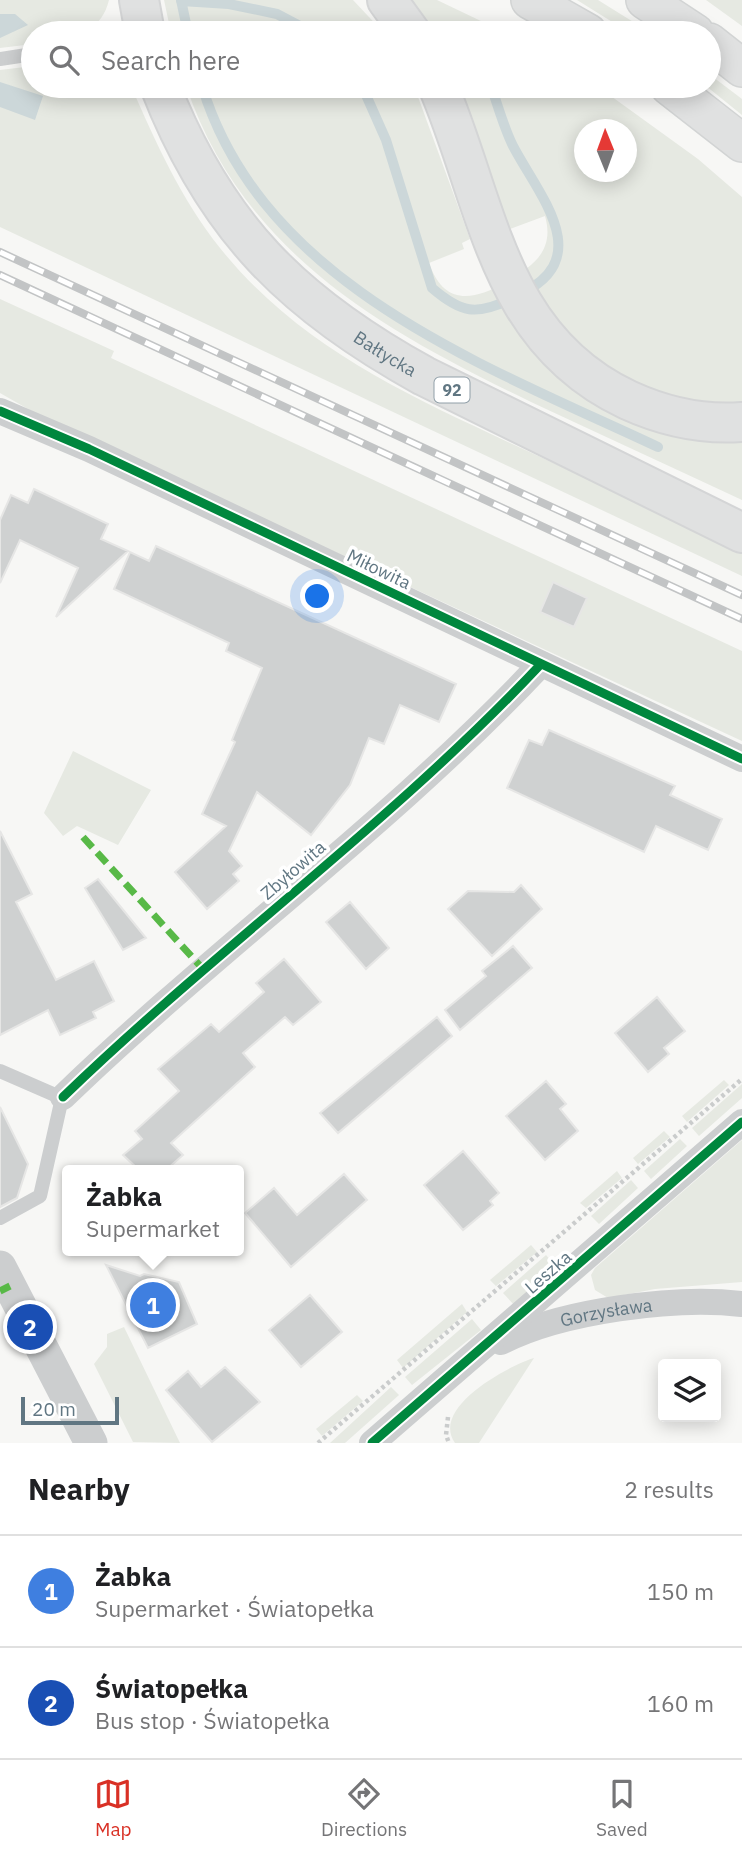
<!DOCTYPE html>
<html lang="en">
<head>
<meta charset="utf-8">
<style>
  body { margin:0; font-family:"IBM Plex Sans",sans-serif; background:#f6f6f6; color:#202124 }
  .controls { position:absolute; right:21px; bottom:21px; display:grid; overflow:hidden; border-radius:7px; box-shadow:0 4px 18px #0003 }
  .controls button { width:63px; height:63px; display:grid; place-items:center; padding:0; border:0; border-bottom:2px solid #e0e0e0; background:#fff; color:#202124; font:35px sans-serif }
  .compass { position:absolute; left:574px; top:119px; width:63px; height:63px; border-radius:50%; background:#fff; box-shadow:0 4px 18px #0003; rotate:359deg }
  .scale { position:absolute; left:21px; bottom:18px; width:98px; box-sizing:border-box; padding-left:7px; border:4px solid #607682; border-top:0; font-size:19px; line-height:24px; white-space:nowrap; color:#607682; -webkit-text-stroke:5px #fff; paint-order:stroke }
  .you { position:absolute; left:318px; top:597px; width:24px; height:24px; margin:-18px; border:5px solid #fff; border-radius:50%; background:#1a73e8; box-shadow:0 0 0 10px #1a73e833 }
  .badge { display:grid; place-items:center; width:46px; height:46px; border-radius:50%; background:#d93025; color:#fff; font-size:23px; font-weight:700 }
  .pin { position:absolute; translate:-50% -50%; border:4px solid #fff; box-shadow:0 2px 7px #0006 }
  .popup { position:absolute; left:62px; top:1165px; width:182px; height:91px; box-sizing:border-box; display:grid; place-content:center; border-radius:7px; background:#fff; filter:drop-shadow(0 2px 5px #0005); font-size:23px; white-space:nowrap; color:#757577 }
  .popup b { font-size:26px; color:#202124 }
  .popup::after { content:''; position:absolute; left:50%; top:100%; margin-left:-14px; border:14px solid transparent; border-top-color:#fff }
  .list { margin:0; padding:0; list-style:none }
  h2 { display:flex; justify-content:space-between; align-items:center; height:91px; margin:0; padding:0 28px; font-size:30px }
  h2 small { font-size:23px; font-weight:400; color:#757577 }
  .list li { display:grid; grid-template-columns:46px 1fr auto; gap:21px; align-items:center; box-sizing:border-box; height:112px; padding:0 28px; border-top:2px solid #e0e0e0 }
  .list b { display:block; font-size:26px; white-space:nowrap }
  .list p { margin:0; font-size:23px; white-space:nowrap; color:#757577 }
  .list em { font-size:23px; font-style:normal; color:#757577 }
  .icon { flex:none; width:38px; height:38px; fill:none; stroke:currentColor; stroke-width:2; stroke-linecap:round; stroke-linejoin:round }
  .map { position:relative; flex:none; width:742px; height:1443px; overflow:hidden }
  .search { position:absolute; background:#fff; box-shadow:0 4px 18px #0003; left:21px; right:21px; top:21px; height:77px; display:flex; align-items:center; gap:18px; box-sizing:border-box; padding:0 24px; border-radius:38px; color:#757577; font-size:26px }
  .sheet { height:315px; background:#fff }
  nav { display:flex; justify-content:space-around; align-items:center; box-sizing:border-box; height:98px; border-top:2px solid #e0e0e0; background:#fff; font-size:19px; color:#757577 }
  nav a { display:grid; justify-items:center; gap:4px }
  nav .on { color:#d93025 }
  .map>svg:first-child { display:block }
  .green { fill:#e6e9e2; fill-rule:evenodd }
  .water { fill:#ccd7d9 }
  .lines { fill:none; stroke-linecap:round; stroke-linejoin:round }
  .stream { stroke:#ccd7d9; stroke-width:10 }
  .building { fill:#cfd1d1; stroke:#e6e6e5; stroke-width:2 }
  .secondary-casing { stroke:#d2d4d4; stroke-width:40 }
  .primary-casing { stroke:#d4d5d6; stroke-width:42 }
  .path { stroke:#cacccc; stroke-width:4.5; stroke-dasharray:3.5 3.5; stroke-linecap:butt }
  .service { stroke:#cccecf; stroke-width:14 }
  .minor { stroke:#cccecf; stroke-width:26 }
  .tertiary { stroke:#cccecf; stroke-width:33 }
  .secondary { stroke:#e0e1e1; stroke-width:37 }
  .primary { stroke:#e0e1e1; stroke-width:38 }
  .rail-casing { stroke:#c2c4c5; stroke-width:8 }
  .rail { stroke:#fff; stroke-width:5; stroke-dasharray:16; stroke-linecap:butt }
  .quiet { stroke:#58b947; stroke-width:7; stroke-dasharray:14 7; stroke-linecap:butt }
  .cycleway-casing { stroke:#fff; stroke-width:13 }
  .cycleway { stroke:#00873e; stroke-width:9 }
  .labels { text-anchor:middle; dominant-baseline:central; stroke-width:7; stroke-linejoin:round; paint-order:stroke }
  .shield { fill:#fff; stroke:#909fa8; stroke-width:2 }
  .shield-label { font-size:16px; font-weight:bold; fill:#607682 }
  .street-label { font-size:18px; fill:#607682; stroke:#fff }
</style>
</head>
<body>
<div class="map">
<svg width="742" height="1443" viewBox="0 0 742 1443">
  <rect width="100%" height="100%" fill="#f7f7f5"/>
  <path class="green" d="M0 0H109C99 40 67 33 33 33V44L0 48Z
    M164 0H353L384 33H171Z
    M411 0H437L506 33H434Z
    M577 0H598L651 33H630Z
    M706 0H742V26Z
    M33 66V86H131C156 143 181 199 220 248 299 347 409 396 521 448 595 482 668 516 742 551V576L0 227V70Z
    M709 74 742 99V115L706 86H709Z
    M186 86H414L470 239 462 243 464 249 429 263C444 306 473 301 506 282 533 266 555 251 545 216L510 229 458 86H597L698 159 742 197V500C672 467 601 435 531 402 382 330 243 253 186 86ZM584 130H626V172H584Z
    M0 299 114 351 111 358 742 651V741L35 413 0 393Z
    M73 751 151 790 118 845 77 826 63 836 44 813Z
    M724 1080 729 1085 687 1122 682 1116Z
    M742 1084V1098L699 1136 692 1128Z
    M664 1131 670 1137 638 1164 633 1158Z
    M680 1139 687 1146 651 1179 644 1171Z
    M742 1140V1282L655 1289 608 1298 595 1290 591 1275 595 1268Z
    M617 1171 622 1178 586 1208 580 1203Z
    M631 1180 638 1188 599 1224 591 1216Z
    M531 1245 537 1252 496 1286 490 1280Z
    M546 1255 558 1269 515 1306 503 1293Z
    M462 1304 467 1312 403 1368 397 1360Z
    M472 1319 481 1330 412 1385 405 1377Z
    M124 1327 180 1443 133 1442 94 1364 107 1347V1334Z
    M534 1358 479 1443H455C430 1408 508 1366 534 1358Z
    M391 1387 399 1395 345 1443H330Z
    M357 1395 363 1401 322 1436 316 1429Z"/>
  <path class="water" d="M0 14H15L28 25 0 38Z
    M0 82 43 96 35 120 0 107Z"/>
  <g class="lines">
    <path class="stream" d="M181 0 188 33
      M181 1 229 4 277 14 313 33
      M202 86C263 286 486 366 658 447
      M362 86 386 140 432 288C461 313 476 316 511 299
      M491 86C498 106 504 128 513 146 538 194 595 256 524 292"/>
  </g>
  <path class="building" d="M34 489 108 524 101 539 128 551 56 617 78 568 20 540 0 583V520L11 495 28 503Z
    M156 546 456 684 439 722 400 705 384 744 369 738 350 785 311 835 257 792 229 851 242 866 233 874 239 881 207 909 175 872 226 826 202 814 235 742 232 740 238 725 262 668 226 651 229 643 114 589 130 552 149 561Z
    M553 582 587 598 574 627 540 612Z
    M549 730 675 786 670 795 722 819 708 850 656 826 644 852 507 788 529 740 542 745Z
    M0 831 32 894 16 902 56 980 94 961 114 1001 93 1012 96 1018 60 1035 48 1010 0 1035Z
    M98 879 146 938 123 950 85 888Z
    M521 885 542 909 492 956 448 909 468 891 514 892Z
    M350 902 389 948 366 969 326 922Z
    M513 946 532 968 460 1030 445 1010 486 976 482 971Z
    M284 959 321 1002 293 1025 285 1017 243 1053 255 1067 171 1143 183 1155 166 1170H139L123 1155 142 1139 135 1131 179 1091 158 1069 211 1024 219 1032 264 992 256 983Z
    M657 997 685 1031 664 1048 669 1054 648 1072 615 1033Z
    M437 1017 452 1036 338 1133 320 1113Z
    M546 1081 566 1104 560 1109 578 1131 545 1160 506 1116Z
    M0 1107 28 1164 17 1198 0 1207Z
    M463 1151 499 1193 490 1201 493 1205 463 1230 424 1185Z
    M344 1174 367 1200 291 1267 245 1213 274 1188 297 1215Z
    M106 1265 140 1276 144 1274 179 1282 197 1324 148 1348Z
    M310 1295 342 1332 301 1367 269 1330Z
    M225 1367 260 1402 212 1442 166 1390 188 1371 201 1387Z"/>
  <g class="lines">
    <g class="secondary-casing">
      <path id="secondary" d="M530 0 588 33
        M645 0 695 33
        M709 42 742 68
        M669 86 742 143"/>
    </g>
    <g class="primary-casing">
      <g id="primary">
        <path d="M139 0 145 33"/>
        <path d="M387 0 411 33"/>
        <path id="s2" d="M160 86C215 227 293 304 424 376L742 533"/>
        <path d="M438 86C488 203 497 339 628 400 663 416 703 425 742 422"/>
      </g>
    </g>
    <path class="path" d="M448 1417 446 1435 449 1443
      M318 1443 742 1079"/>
    <path class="service" d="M0 59 33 54
      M0 1071 62 1098 40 1196 0 1218"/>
    <g class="minor">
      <path d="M0 411 89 449 742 759"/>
      <path d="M63 1097C217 948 394 821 541 664"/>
      <path id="s1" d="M501 1342C561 1311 675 1296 742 1304"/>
      <path d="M372 1443 742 1122"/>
    </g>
    <path class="tertiary" d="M0 1267 91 1443"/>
    <use href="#secondary" class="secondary"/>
    <use href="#primary" class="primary"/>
    <g class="rail-casing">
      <path id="rail" d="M0 252 742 595
        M0 275 742 619"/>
    </g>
    <use href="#rail" class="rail"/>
    <path class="quiet" d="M83 837 203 969
      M0 1291 10 1286"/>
    <g class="cycleway-casing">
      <path id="cycleway" d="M0 411 89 449 742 759
        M63 1097C217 948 394 821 541 664
        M372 1443 742 1122"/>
    </g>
    <use href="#cycleway" class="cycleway"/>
  </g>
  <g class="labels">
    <rect class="shield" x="434.5" y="377.5" width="35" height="25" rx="5"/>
    <g class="shield-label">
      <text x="452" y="390">92</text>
    </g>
    <g class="street-label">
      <text stroke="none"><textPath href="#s2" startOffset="357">Bałtycka</textPath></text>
      <text transform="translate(379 569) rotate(26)">Miłowita</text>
      <text transform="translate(293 870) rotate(-41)">Zbyłowita</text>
      <text transform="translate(548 1272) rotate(-41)">Leszka</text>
      <text stroke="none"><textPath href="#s1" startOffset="110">Gorzysława</textPath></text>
    </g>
  </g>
</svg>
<div class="controls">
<button><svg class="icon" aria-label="layers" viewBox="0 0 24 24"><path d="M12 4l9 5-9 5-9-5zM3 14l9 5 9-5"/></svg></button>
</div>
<svg class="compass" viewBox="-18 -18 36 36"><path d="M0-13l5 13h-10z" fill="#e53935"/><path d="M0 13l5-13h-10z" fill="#757577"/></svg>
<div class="scale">20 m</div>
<div class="you"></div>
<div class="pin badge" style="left:153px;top:1305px;background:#3f7fe0">1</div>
<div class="popup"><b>Żabka</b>Supermarket</div>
<div class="pin badge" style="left:30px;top:1327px;background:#1a4fb4">2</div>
<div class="search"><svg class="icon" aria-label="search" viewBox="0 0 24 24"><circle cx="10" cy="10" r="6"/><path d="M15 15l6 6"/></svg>Search here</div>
</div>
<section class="sheet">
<h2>Nearby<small>2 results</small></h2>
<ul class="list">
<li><span class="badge" style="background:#3f7fe0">1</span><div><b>Żabka</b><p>Supermarket · Światopełka</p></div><em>150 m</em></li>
<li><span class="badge" style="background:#1a4fb4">2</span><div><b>Światopełka</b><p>Bus stop · Światopełka</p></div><em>160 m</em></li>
</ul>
</section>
<nav>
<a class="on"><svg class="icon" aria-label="map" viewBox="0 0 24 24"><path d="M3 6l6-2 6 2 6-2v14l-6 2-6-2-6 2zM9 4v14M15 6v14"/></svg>Map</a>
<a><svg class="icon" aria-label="directions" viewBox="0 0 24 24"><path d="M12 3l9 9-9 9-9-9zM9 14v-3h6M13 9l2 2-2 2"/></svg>Directions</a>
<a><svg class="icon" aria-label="saved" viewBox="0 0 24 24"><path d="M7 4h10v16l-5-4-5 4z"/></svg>Saved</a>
</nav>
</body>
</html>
